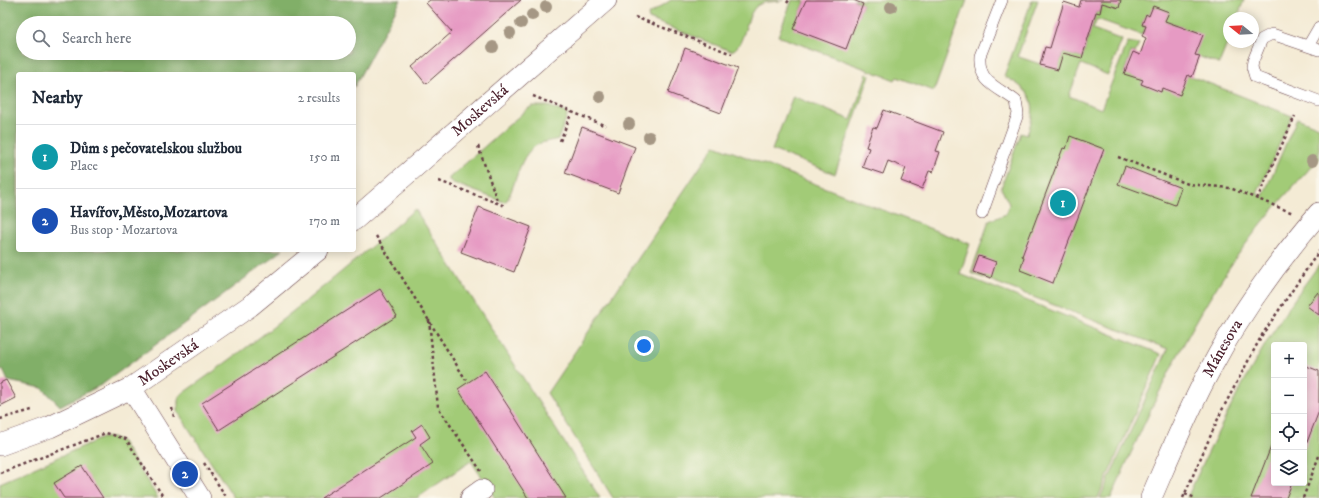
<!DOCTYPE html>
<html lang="en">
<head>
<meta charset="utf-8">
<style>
  body { margin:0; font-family:"IM FELL DW Pica",serif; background:#f2f2f3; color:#1f2937 }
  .controls { position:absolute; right:12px; bottom:12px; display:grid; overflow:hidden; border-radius:4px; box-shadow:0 2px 10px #0003 }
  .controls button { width:36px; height:36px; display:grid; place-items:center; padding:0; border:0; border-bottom:1px solid #e0e1e3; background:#fff; color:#1f2937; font:20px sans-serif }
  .compass { position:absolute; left:1223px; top:12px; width:36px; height:36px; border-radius:50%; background:#fff; box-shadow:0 2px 10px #0003; rotate:288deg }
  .you { position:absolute; left:644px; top:346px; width:14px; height:14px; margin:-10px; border:3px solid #fff; border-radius:50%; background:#1a73e8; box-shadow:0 0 0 6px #1a73e833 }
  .badge { display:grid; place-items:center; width:26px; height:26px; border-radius:50%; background:#1f6fb2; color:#fff; font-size:13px; font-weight:700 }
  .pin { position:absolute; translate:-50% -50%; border:2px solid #fff; box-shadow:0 1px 4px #0006 }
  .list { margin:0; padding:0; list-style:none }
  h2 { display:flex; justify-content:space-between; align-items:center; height:52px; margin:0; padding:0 16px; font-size:17px }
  h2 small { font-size:13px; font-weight:400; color:#747a83 }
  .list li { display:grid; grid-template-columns:26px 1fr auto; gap:12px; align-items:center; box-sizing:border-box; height:64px; padding:0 16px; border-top:1px solid #e0e1e3 }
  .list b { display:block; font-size:15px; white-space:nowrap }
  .list p { margin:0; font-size:13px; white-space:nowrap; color:#747a83 }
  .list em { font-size:13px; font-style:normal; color:#747a83 }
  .icon { flex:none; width:22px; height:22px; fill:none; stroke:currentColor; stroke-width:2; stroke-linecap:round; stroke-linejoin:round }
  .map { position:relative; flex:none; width:1319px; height:498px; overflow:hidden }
  .search { position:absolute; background:#fff; box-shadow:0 2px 10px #0003; left:16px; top:16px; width:340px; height:44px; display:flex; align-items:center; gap:10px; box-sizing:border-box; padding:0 14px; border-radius:22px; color:#747a83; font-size:15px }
  .panel { position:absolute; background:#fff; box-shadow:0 2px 10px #0003; left:16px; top:72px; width:340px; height:180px; border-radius:4px }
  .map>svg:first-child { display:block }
  .green { fill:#a2cb77; stroke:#767551; fill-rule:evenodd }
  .forest { fill:#81af68; stroke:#66674a; fill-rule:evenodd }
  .building { fill:#e69ac3 }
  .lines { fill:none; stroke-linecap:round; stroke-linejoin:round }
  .service-casing { stroke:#643e44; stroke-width:12 }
  .minor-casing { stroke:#643e44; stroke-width:22 }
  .path { stroke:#643e44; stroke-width:2.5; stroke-dasharray:3 3; stroke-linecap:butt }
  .service { stroke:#fff; stroke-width:11 }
  .minor { stroke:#fff; stroke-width:21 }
  .tree { fill:#a59784 }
  .labels { text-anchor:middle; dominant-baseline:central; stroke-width:3; stroke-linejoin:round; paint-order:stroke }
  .street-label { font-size:16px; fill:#4a1f2b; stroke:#fbf7ec }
</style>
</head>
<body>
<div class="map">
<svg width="1319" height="498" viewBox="0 0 1319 498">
  <rect width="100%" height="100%" fill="#fbf7ec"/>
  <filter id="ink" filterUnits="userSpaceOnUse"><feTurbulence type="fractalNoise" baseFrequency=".025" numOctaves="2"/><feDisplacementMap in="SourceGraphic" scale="8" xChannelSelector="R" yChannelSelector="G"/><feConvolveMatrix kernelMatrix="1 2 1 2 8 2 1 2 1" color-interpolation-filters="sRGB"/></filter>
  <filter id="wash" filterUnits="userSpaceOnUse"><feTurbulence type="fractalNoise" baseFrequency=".012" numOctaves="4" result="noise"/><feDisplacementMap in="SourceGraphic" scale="16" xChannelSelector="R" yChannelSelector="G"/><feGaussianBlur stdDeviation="0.9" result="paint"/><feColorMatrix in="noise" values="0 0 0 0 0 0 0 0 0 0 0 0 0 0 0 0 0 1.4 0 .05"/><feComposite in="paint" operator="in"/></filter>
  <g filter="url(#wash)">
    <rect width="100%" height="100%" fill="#f4ebd5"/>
    <path class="green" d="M671 0H783C774 3 767 0 758 5 744 15 746 47 731 51L649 19 648 15Z
      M792 0 805 1 794 29 857 19 863 4 853 0H967L934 91 897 77 895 80 778 36Z
      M1032 0H1038L1018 55 1019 57 1058 70 1063 53 1082 58 1096 12 1100 13 1102 3 1119 7 1121 0H1244L1237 18H1229V39L1219 64 1195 55 1202 35 1165 21 1168 12 1154 6 1149 16 1146 15 1142 25 1146 26 1142 35 1097 19 1093 29 1122 40 1108 75 1081 64 1069 96 1101 109 1128 42 1139 44 1135 53 1131 52 1124 73 1143 80 1141 84 1161 91 1162 88 1188 75 1292 116 1257 194 1263 196 1297 118 1319 127V159C1286 193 1253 231 1227 271 1180 342 1145 421 1111 498H1100L1168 349 971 273 989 221 1006 214 1009 204 1001 188 1021 133 1027 135C1038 103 1034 92 1004 76Z
      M867 74 870 75 835 174 772 150 793 96 851 120Z
      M533 106H548L566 113 567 116 558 139C552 141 545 141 539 144 519 153 517 183 507 200L504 202 453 183 449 180V178L527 109Z
      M715 145 970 244 960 274 1161 354 1098 498H613L547 393Z
      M415 209 600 498H495L471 461 417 498H234L178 412V399L183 393C265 337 340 274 415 209Z
      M1319 265V498H1187C1225 415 1263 338 1319 265ZM1274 345H1304V483H1274Z
      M113 437 122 442 158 498H0V483L102 438Z"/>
    <path class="forest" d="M0 0H401L354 87V74H18V250H283L103 384 60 406 42 388 8 381 3 370 0 371ZM23 23H349V53H23Z"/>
    <g id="blocks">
      <path class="building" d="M430 0H521L426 84 412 67 452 32 426 3Z
        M806 0H853L863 4 846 49 793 29Z
        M1081 0H1121L1119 8 1102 3 1100 13 1096 12 1082 58 1063 53 1058 70 1040 65 1045 47 1050 48 1064 2 1079 7Z
        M1153 6 1169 12 1165 21 1203 35 1195 55 1200 56 1192 77 1188 75 1180 95 1162 88 1161 92 1141 84 1143 80 1124 74 1133 52 1140 55 1146 38 1142 36 1146 26 1142 25 1146 14 1149 16Z
        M685 48 738 68 721 113 668 93Z
        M884 110 943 132 936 151 940 152 933 172 929 171 922 189 901 181 906 168 888 161 883 174 862 167 869 148 866 147 873 127 877 128Z
        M582 127 635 147 618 193 565 173Z
        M1070 136 1104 149 1053 283 1020 270 1024 257 1022 256 1063 148 1066 149Z
        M1125 166 1181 188 1175 205 1118 184Z
        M479 207 531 227 514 272 461 252Z
        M979 256 996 262 991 278 973 272Z
        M380 289 397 316 219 430 202 403Z
        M1318 292 1319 293V315L1307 306Z
        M1304 365 1319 371V411L1304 450Z
        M485 371 511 411 566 498H528L458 389Z
        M6 380 16 398 0 406V383Z
        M422 424 430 437 420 444 433 464 381 498H321L416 437 412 431Z
        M1274 439V483H1292L1286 498H1251Z
        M82 466 103 498H64L54 483Z"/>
    </g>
  </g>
  <g filter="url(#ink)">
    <use href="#blocks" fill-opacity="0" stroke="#643e44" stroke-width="1"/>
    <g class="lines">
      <g class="service-casing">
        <path id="service" d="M1308 46 1319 27
          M1319 50 1272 34 1262 39 1253 61 1252 67 1255 77 1319 101
          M982 214 1018 114 1016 101C998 87 978 83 980 56L1002 0"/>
      </g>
      <g class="minor-casing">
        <g id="minor">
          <path id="s1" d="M354 220 606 0"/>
          <path d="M131 388 200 498"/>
          <path id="s2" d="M0 445 50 427 131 388 250 306 318 250"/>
          <path d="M471 498 482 490"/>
          <path id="s3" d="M1151 498C1170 454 1188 410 1211 368 1240 313 1278 261 1319 213"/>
        </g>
      </g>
      <path class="path" d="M787 3 789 0
        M635 17 732 54
        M533 96 606 126
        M560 141 572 112
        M478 146 498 203
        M1118 157 1188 184 1230 188 1293 213
        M439 181 505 206
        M1257 199 1295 116
        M376 236 466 380
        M429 320 438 407 481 471
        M172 408 174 417
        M0 419 32 410
        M204 463 227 498
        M0 473 106 433 126 439 164 498
        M1185 494 1196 498
        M1183 498 1221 412 1262 335 1319 251
        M1303 498 1319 456"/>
      <use href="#service" class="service"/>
      <use href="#minor" class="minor"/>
    </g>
    <g class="tree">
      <circle cx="546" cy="7" r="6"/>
      <circle cx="891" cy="7" r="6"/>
      <circle cx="532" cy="15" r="6"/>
      <circle cx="521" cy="23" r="6"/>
      <circle cx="510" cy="33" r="6"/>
      <circle cx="493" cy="47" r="6"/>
      <circle cx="600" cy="97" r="6"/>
      <circle cx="629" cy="124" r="6"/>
      <circle cx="649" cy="137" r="6"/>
      <circle cx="1312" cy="161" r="6"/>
    </g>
  </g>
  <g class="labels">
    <g class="street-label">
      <text stroke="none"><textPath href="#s1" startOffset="167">Moskevská</textPath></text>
      <text stroke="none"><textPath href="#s3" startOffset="166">Mánesova</textPath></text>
      <text stroke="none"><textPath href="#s2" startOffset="188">Moskevská</textPath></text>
    </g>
  </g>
</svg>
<div class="controls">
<button>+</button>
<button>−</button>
<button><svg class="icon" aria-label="locate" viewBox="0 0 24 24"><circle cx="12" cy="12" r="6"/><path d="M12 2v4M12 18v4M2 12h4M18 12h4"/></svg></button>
<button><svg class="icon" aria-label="layers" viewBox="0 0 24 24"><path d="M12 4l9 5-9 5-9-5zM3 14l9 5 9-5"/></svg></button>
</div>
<svg class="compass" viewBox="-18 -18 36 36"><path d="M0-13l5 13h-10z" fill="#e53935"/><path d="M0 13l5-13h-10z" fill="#747a83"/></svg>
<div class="you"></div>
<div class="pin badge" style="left:1063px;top:203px;background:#0f9aa8">1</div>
<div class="pin badge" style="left:185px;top:474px;background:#1a4fb4">2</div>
<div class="search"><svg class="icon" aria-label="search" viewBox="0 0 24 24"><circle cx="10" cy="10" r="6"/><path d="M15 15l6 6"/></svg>Search here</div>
<section class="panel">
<h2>Nearby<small>2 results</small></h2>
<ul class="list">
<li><span class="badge" style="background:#0f9aa8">1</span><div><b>Dům s pečovatelskou službou</b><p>Place</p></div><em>150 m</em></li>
<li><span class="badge" style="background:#1a4fb4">2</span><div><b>Havířov,Město,Mozartova</b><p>Bus stop · Mozartova</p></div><em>170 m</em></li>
</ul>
</section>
</div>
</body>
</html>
